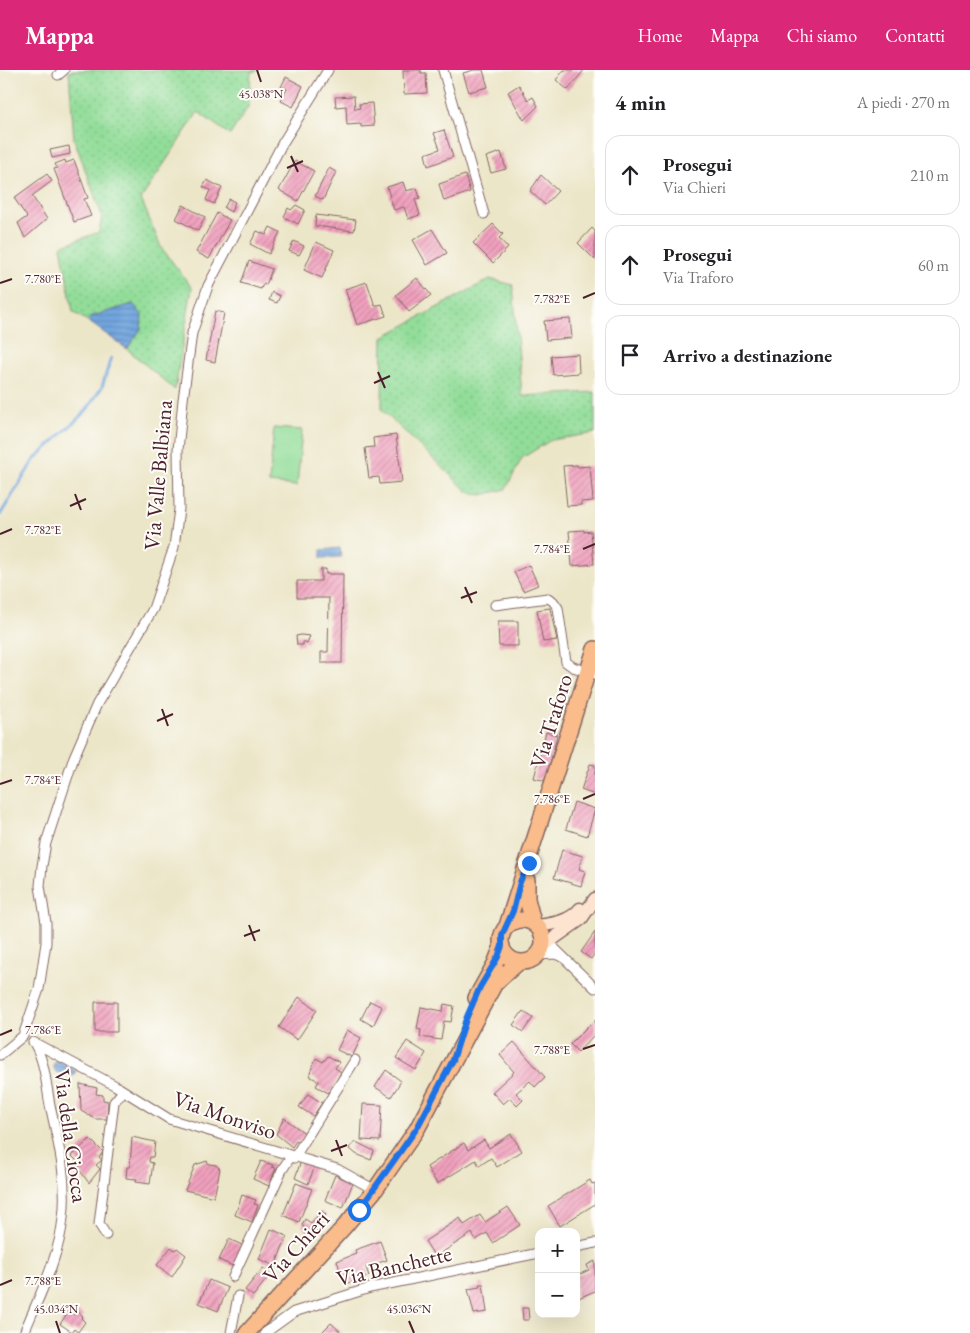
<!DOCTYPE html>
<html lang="it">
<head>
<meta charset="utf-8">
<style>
  body { margin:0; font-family:"EB Garamond",serif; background:#f2f2f2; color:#202124 }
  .controls { position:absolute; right:15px; bottom:15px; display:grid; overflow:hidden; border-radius:10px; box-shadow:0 5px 20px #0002 }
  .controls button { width:45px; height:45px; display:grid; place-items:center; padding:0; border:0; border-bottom:1px solid #e0e0e0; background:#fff; color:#202124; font:25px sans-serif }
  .stop { position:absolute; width:15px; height:15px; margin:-11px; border:4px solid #1a73e8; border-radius:50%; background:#fff }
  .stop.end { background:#1a73e8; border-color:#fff; box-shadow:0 1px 5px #0008 }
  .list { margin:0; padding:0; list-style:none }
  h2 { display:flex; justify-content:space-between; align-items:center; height:65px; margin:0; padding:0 20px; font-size:21px }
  h2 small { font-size:16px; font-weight:400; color:#757577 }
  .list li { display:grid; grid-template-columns:32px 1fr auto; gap:15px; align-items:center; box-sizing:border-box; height:80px; margin:0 10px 10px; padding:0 10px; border:1px solid #e0e0e0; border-radius:15px }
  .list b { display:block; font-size:19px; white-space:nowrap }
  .list p { margin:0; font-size:16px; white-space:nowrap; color:#757577 }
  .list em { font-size:16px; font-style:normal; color:#757577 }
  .icon { flex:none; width:28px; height:28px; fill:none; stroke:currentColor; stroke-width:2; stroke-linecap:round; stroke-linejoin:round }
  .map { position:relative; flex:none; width:595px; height:1263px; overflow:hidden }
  header { display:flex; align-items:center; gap:30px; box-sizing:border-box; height:70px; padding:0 25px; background:#db2777; color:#fff }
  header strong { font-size:24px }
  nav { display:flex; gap:28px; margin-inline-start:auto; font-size:18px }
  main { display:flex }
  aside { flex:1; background:#fff }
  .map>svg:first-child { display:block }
  .grass { fill:url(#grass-dots); stroke:#6e7e62 }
  .green { fill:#92dd99; stroke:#6e7e62 }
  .water { fill:url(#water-rules); stroke:#5e6285 }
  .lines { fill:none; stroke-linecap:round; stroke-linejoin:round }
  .stream { stroke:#72a6df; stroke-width:3 }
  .building { fill:url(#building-hatch) }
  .street-casing { stroke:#836562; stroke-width:11 }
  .secondary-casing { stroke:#836562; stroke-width:15 }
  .primary-casing { stroke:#836562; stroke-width:18 }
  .street { stroke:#fff; stroke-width:9 }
  .secondary { stroke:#fde4d0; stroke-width:12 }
  .primary { stroke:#f9bc8a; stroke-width:15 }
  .route { stroke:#1a73e8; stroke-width:6 }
  .ticks { fill:none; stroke:#4a1f2b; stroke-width:2 }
  .labels { text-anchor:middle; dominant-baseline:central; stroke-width:4; stroke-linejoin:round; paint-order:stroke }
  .street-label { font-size:22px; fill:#4a1f2b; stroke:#fdfcf7 }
  .ticks-label { font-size:12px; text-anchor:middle; fill:#4a1f2b; stroke:#fdfcf7; stroke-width:4; stroke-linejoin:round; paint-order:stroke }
</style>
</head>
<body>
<header>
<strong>Mappa</strong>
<nav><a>Home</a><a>Mappa</a><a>Chi siamo</a><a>Contatti</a></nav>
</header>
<main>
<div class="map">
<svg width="595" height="1263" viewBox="0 0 595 1263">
  <defs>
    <pattern id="grass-dots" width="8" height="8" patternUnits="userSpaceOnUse" patternTransform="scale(1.25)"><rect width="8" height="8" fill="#92dd99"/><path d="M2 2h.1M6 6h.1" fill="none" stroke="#7fbd84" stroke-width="1.8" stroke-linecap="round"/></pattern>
    <pattern id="water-rules" width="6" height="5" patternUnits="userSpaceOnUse" patternTransform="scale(1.25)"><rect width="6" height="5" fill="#72a6df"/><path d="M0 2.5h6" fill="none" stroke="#6087b5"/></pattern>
    <pattern id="building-hatch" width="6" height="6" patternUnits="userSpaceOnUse" patternTransform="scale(1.25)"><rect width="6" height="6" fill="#f1a1be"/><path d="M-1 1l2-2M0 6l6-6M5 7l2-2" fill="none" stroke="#c5839b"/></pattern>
  </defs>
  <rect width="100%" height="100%" fill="#fdfcf7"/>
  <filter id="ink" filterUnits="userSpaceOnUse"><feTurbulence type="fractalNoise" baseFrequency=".02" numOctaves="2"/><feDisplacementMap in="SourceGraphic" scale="10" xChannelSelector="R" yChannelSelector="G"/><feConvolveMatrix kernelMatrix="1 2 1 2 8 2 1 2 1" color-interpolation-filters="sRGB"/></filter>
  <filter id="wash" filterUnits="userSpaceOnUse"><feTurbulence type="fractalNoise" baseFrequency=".0096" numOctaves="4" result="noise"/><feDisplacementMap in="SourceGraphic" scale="20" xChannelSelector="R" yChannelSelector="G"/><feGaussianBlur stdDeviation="1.12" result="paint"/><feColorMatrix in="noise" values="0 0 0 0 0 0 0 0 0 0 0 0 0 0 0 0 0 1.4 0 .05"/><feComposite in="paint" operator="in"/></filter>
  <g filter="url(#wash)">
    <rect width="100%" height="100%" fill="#ece6c9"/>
    <path class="grass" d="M72 0H259L251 2 248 37 230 65 198 42 141 129 161 177 192 218 175 320 127 279 141 259 133 234 90 247 89 252 73 242 61 176 99 162 102 146 74 69 69 2Z
      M490 209 513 215 522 326 595 322V363L551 370 522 388 506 419 482 425 468 422 382 340 383 267Z"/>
    <path class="green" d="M274 358 302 360 297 416 269 413Z"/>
    <path class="water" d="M133 234 142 245 141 259 127 279 89 252 90 247Z
      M340 478 341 487 321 488V480Z
      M57 990 76 1001 73 1006 56 1002 53 996Z"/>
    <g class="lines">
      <path class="stream" d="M0 445 34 390 86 341 102 317 111 288"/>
    </g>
    <g id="blocks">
      <path class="building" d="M403 0H421V3H426L427 23 404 24Z
        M474 0H483L488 17 469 22 463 3Z
        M564 0H584L568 20 556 10Z
        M286 7 303 16 293 37 281 31 287 19 281 17Z
        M519 15 528 30 533 27 538 36 524 50 508 22Z
        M354 26 355 39 360 38 359 34 372 33 374 56 361 57V54L347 55 346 36 336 37 335 27Z
        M444 60 453 87 428 96 425 84 440 79 434 63Z
        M69 76 70 84 52 88 50 80Z
        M501 82 506 99 491 103 486 87Z
        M65 90 66 93 74 90 88 128 84 129 91 146 74 152 54 99 57 98 55 94Z
        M295 91 314 101 298 131 279 120Z
        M329 98 336 102 323 130 315 126Z
        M47 104 52 111 32 126 47 149 25 168 18 153 27 147 14 128Z
        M465 105 470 122 444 131 439 114Z
        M541 105 558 121 545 135 530 121Z
        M207 110 222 118 214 134 206 130 210 120 203 117Z
        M403 112 406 121 417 118 420 128 415 129 420 145 408 149 404 137 394 140 387 117Z
        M229 129 235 132 231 142 224 138Z
        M183 135 205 147 198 161 176 149Z
        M296 135 305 140 298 154 284 147 288 138 291 140Z
        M217 143 230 150 209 189 196 182Z
        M316 145 356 150 354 161 315 156Z
        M493 154 503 164 499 168 508 178 493 193 473 173Z
        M270 157 280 162 269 184 250 174 257 161 266 165Z
        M592 158 595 161V190L578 173Z
        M432 159 447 183 427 195 413 170Z
        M294 171 304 176 299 185 289 181Z
        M316 172 334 180 322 208 304 200Z
        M249 191 272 199 266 215 263 214 261 219 241 213Z
        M417 208 431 225 409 242 396 225Z
        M367 212 375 236 382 234 386 246 357 255 345 219Z
        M272 222 280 226 277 233 269 230Z
        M215 241 224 243 215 292 206 290Z
        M570 249 572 268 546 270 544 251Z
        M578 284 579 303 553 305 551 286Z
        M396 365 402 412 380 414 379 407 369 408 365 378 374 377 373 368Z
        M577 395 578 397 590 396 593 431 581 432V435L567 436 563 396Z
        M584 460V462L591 461 594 494 572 496 569 461Z
        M529 495 538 515 523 521 514 502Z
        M321 499H326V504H343L342 593H321V582H328L329 528H297V511H321Z
        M550 538 557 570 543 572 537 540Z
        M498 551H518V576H499Z
        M301 565 310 566 307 573 303 571V575H297L296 566Z
        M546 662 557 665 546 711 534 708Z
        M590 694 595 695V725L581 720Z
        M574 732 595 739 587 766 566 759Z
        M562 780 583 786 579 799 585 801 581 816 554 808Z
        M595 862V883L591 889 581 882Z
        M299 927 317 940 297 970 279 957Z
        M370 931 382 937 373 956 361 949Z
        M95 932H117V962H95Z
        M444 934 454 936 451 952 444 951 441 970 420 967 421 960 417 959 421 937 443 941Z
        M523 941 533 948 523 962 513 955Z
        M595 949V964L578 982 570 974Z
        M347 960 361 968 352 987 337 980Z
        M407 971 426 983 416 1000 396 988Z
        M514 972 545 1007 535 1017 530 1011 516 1023 523 1030 517 1036 510 1028 503 1034 492 1022 514 1002 500 985Z
        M328 986 339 992 335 998 341 1002 330 1024 316 1016 319 1011 311 1007 310 1003 316 988 323 992Z
        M386 1000 401 1011 391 1027 375 1017Z
        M80 1014 97 1018 96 1024 103 1025V1030L108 1031 107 1049H95L81 1041Z
        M308 1024 322 1033 313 1046 299 1037Z
        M363 1034 382 1035 380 1071 361 1070Z
        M284 1048 306 1064 299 1073 296 1071 292 1077 276 1064Z
        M511 1064 522 1081 497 1097 491 1088 479 1096 476 1090 437 1114 427 1097 464 1073 468 1080 484 1070 489 1078Z
        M132 1067 155 1072 153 1087H150L149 1092 153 1093 150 1114 136 1112 137 1109 126 1108 127 1097H130Z
        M90 1069 103 1082 99 1087 102 1090 96 1095 100 1099 89 1113 78 1098 81 1095 72 1086Z
        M356 1072 374 1081 371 1090 356 1084 349 1078Z
        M207 1091 209 1094 216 1095 220 1099 214 1127 185 1120 195 1095Z
        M261 1091 273 1095 272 1097 276 1098 269 1116 253 1109Z
        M301 1091 315 1096 308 1114 295 1108Z
        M335 1105 353 1113 343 1138 325 1130Z
        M590 1110 592 1114 595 1113V1134L560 1156 548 1136Z
        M296 1113 312 1119 299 1152 283 1145Z
        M242 1125 256 1130 254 1134 258 1135 252 1152 235 1145Z
        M508 1137 520 1155 493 1173 487 1163 476 1170 472 1163 435 1187 425 1171 460 1148 464 1155 480 1145 485 1152Z
        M322 1141 326 1145 316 1156 319 1159 311 1168 302 1155 305 1149 311 1153Z
        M271 1159 287 1166 275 1196 259 1189Z
        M229 1169 246 1177 237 1198 219 1190Z
        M380 1171 387 1190 366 1197 369 1206 345 1214 337 1191 356 1184 355 1180Z
        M171 1177 175 1180 177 1178 186 1185 172 1207 157 1195Z
        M595 1191V1221L576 1229V1206L589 1200 587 1195Z
        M263 1198 271 1204 253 1226 245 1220Z
        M209 1210 228 1218 218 1241 199 1233Z
        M479 1214H483L487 1242 474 1244 468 1219 480 1217Z
        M522 1238H528L529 1250H523Z
        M69 1241 74 1245 77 1241 83 1246 81 1248 85 1252 78 1262 74 1259 72 1262 60 1254Z
        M331 1253 342 1263H321Z"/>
    </g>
  </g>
  <g filter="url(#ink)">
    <use href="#blocks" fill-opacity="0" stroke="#836562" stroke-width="1"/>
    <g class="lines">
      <g class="street-casing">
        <path id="street" d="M443 0 484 144
          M58 5 64 0
          M495 535 548 528 553 531 558 538 566 592 573 597 595 604
          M543 876H552L595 918
          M538 885 555 884 563 887
          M33 972 116 1016 169 1049 337 1099 375 1120
          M0 985 23 966 39 919 46 873V853L40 816 42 796 46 773 74 687 97 634 153 539 174 477 179 439 178 380 183 330 192 263 208 216 282 74 328 0
          M294 1088 355 990
          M106 1165 99 1154 114 1032 123 1021
          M576 1177 595 1173
          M233 1207 282 1100 291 1086
          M24 1263C39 1226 59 1188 63 1148 68 1111 58 1071 50 1035 46 1014 45 991 34 973
          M231 1263 238 1226
          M265 1263 294 1242 370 1218 539 1183"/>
      </g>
      <g class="secondary-casing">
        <path id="secondary" d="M537 856C552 854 570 852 580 839
          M543 876 581 849 595 829"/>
      </g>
      <g class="primary-casing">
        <path id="primary" d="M527 810V829L533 852
          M501 871a21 21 0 1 1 42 0a21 21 0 1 1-42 0Z
          M507 856 595 579
          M476 928 495 894 502 876
          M247 1263 344 1157 375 1120 417 1059 495 913 519 892"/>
      </g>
      <use href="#street" class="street"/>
      <use href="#secondary" class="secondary"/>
      <use href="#primary" class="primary"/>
    </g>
  </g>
  <g class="lines" filter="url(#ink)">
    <path class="route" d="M359 1140 417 1058 453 990 466 949 480 917 498 887 502 876V865L513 841 520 812 529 793"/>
  </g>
  <path class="ticks" d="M257 0 261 12M291 86 298 102M287 98 303 91M0 213 12 209M583 228 595 223M378 302 385 318M374 313 390 306M75 424 81 440M70 436 86 429M0 464 12 459M583 479 595 474M465 517 472 533M461 528 477 522M162 639 168 656M157 651 173 644M0 714 12 710M583 729 595 724M249 855 255 871M244 866 260 860M0 965 12 960M583 979 595 975M336 1070 342 1086M331 1081 347 1075M0 1215 12 1210M56 1251 60 1263M409 1251 414 1263"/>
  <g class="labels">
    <g class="street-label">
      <text transform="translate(158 405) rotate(-85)">Via Valle Balbiana</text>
      <text transform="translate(551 651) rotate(-73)">Via Traforo</text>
      <text transform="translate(225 1045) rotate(19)">Via Monviso</text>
      <text transform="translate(71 1066) rotate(82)">Via della Ciocca</text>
      <text transform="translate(296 1177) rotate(-48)">Via Chieri</text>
      <text transform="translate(394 1196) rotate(-13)">Via Banchette</text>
    </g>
  </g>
  <g class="ticks-label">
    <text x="261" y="28">45.038°N</text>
    <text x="43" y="213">7.780°E</text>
    <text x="552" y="233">7.782°E</text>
    <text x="43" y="464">7.782°E</text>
    <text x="552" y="483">7.784°E</text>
    <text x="43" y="714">7.784°E</text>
    <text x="552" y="733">7.786°E</text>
    <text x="43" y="964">7.786°E</text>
    <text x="552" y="984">7.788°E</text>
    <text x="43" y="1215">7.788°E</text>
    <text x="56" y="1243">45.034°N</text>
    <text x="409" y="1243">45.036°N</text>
  </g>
</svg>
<div class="controls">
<button>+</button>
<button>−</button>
</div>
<div class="stop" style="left:359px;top:1140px"></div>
<div class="stop end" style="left:529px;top:793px"></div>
</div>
<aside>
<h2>4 min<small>A piedi · 270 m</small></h2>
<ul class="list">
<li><svg class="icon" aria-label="ahead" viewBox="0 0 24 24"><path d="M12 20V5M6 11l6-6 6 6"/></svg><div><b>Prosegui</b><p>Via Chieri</p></div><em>210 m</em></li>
<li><svg class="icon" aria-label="ahead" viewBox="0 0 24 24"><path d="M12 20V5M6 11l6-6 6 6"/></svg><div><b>Prosegui</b><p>Via Traforo</p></div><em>60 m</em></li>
<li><svg class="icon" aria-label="arrive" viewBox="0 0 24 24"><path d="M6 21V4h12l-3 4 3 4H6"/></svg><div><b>Arrivo a destinazione</b></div></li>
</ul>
</aside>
</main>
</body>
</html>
